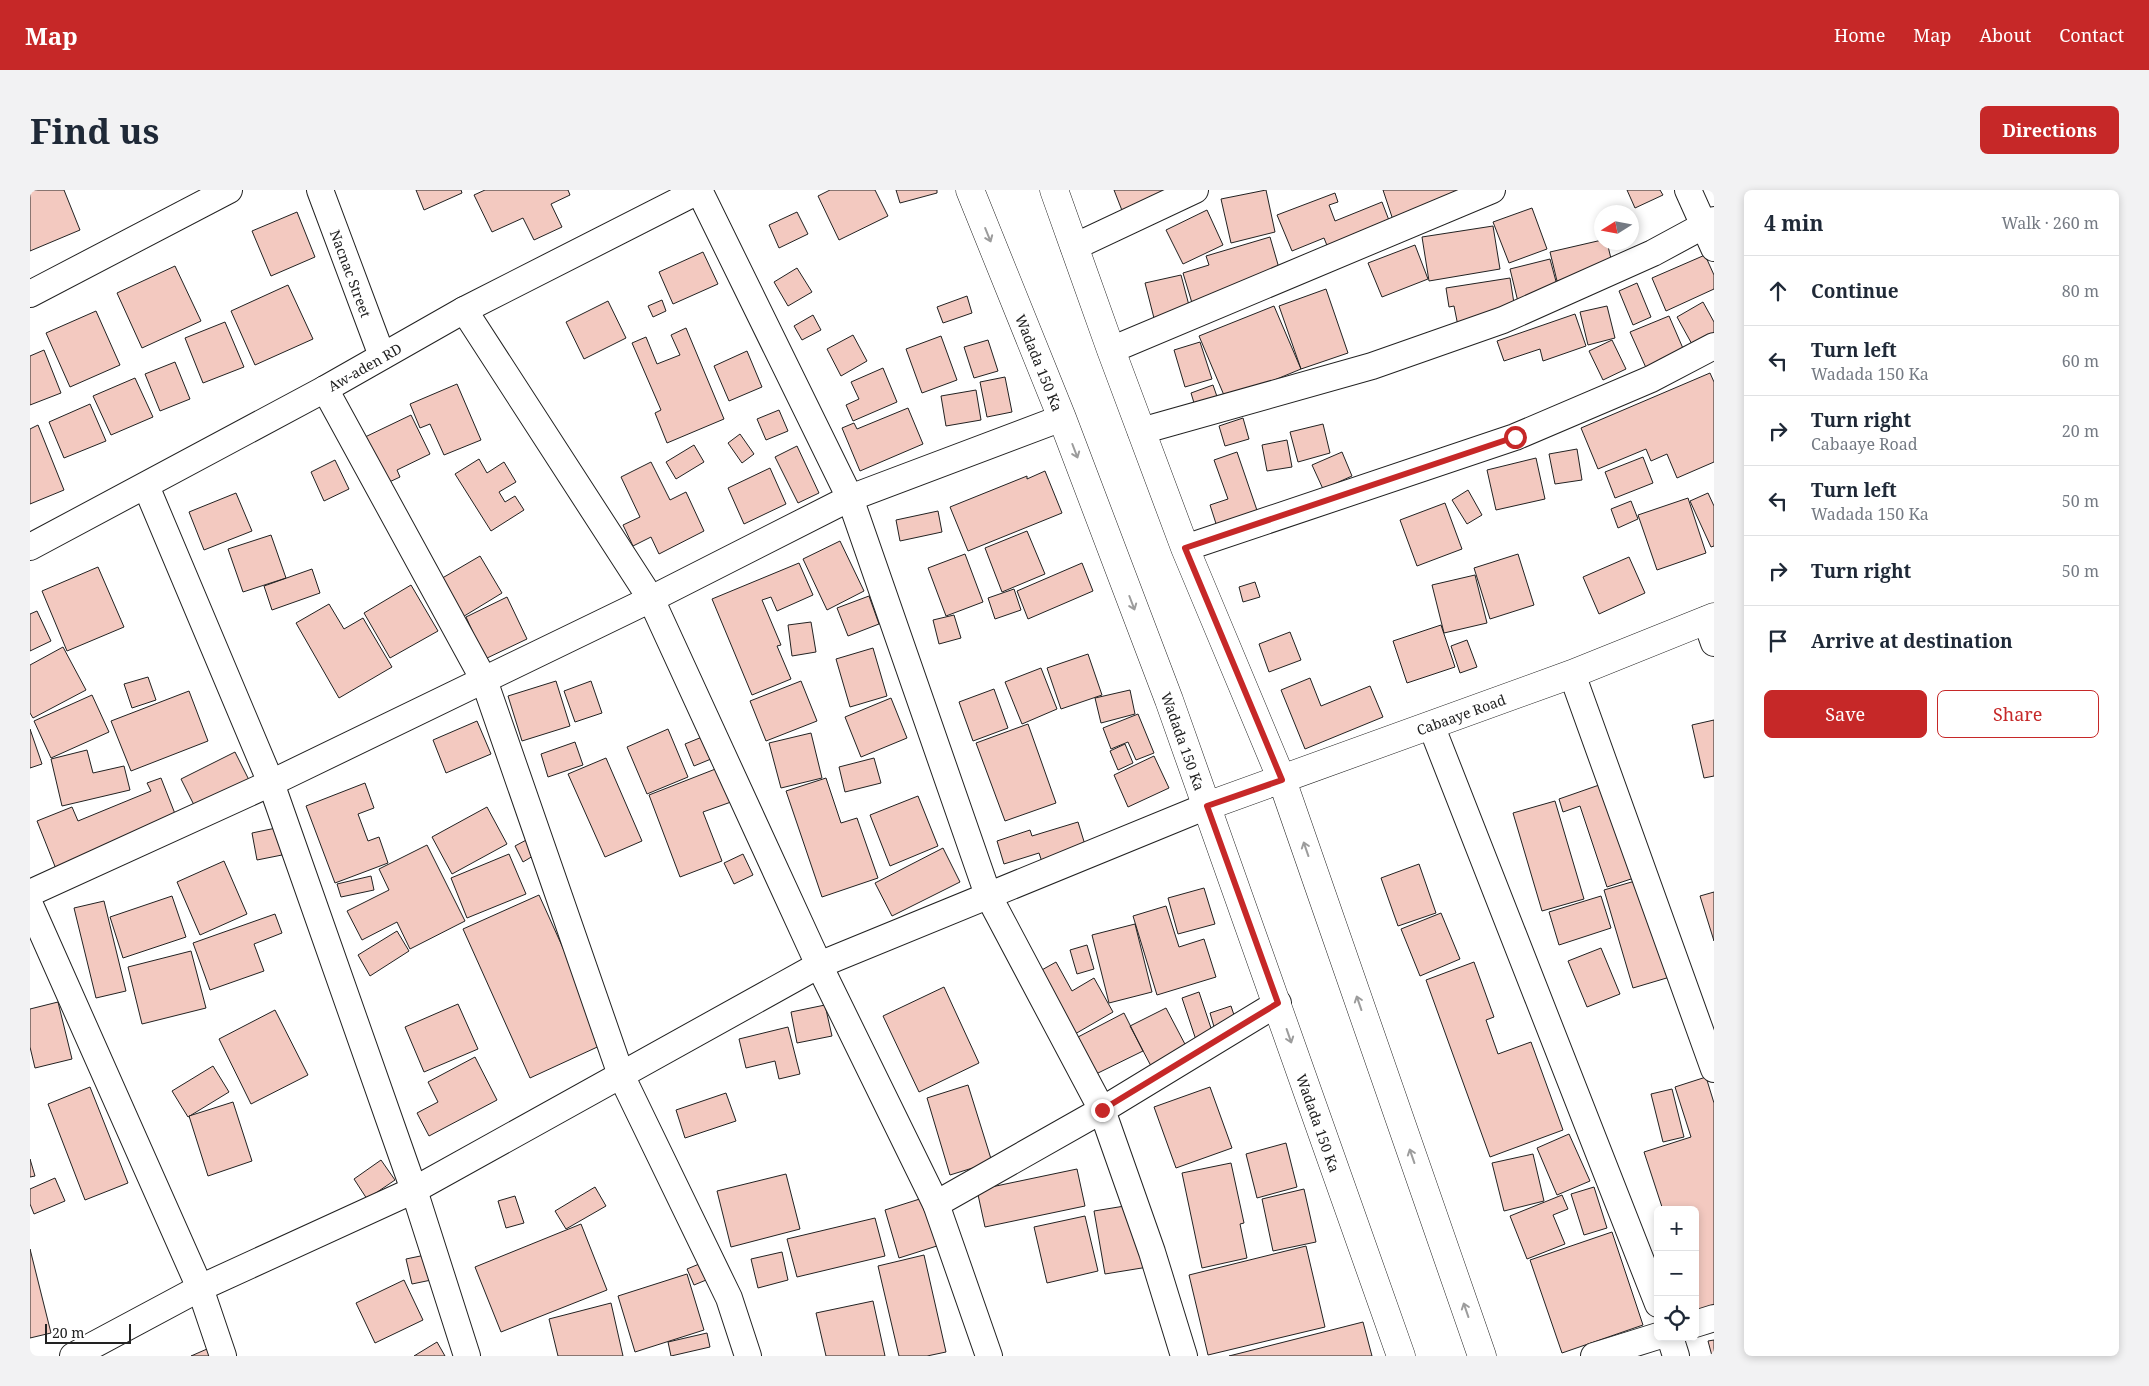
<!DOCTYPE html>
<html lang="en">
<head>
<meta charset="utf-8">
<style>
  body { margin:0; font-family:"Noto Serif",serif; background:#f2f2f3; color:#1f2937 }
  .controls { position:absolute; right:15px; bottom:15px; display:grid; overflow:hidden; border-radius:8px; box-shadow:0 2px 8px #0003 }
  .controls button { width:45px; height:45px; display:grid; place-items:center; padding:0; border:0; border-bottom:1px solid #e0e1e3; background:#fff; color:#1f2937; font:25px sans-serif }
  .compass { position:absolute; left:1564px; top:15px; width:45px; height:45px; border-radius:50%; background:#fff; box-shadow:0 2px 8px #0003; rotate:259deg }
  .scale { position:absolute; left:15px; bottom:12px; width:86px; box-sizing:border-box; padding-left:5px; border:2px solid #222; border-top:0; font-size:14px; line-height:18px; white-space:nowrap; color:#222; -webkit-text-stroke:4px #fff; paint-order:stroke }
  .stop { position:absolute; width:15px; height:15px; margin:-11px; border:4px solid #c62828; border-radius:50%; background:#fff }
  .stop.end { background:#c62828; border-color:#fff; box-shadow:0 1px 5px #0008 }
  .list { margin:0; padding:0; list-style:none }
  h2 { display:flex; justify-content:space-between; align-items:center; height:65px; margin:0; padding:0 20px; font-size:21px }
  h2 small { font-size:16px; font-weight:400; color:#747a83 }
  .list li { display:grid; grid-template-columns:32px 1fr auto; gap:15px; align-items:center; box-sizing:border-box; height:70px; padding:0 20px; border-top:1px solid #e0e1e3 }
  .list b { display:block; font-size:19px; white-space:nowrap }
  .list p { margin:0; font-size:16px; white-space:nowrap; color:#747a83 }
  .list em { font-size:16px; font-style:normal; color:#747a83 }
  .actions { display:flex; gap:10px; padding:15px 20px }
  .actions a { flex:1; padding:11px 0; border:1px solid #c62828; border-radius:8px; text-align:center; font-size:18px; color:#c62828 }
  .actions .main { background:#c62828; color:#fff }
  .icon { flex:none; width:28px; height:28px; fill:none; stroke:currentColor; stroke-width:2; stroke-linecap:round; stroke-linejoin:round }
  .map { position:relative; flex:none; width:1684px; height:1166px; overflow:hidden; border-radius:8px }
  header { display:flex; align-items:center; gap:30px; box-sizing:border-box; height:70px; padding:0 25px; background:#c62828; color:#fff }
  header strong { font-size:24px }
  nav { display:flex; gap:28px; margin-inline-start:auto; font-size:18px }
  .intro { display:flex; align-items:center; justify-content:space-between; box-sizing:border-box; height:120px; padding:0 30px }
  h1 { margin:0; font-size:35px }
  .button { padding:12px 22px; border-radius:8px; background:#c62828; color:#fff; font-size:18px; font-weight:700 }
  main { display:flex; gap:30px; padding:0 30px }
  aside { flex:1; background:#fff; border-radius:8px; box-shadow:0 2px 8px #0003 }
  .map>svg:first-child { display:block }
  .building { fill:#f3c9c0; stroke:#222 }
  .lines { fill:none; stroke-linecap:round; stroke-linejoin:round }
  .minor-casing { stroke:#222; stroke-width:28 }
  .tertiary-casing { stroke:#222; stroke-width:29 }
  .minor { stroke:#fff; stroke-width:26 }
  .tertiary { stroke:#fff; stroke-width:28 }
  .oneway { stroke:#9c9c9c }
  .route { stroke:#c62828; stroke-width:6 }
  .labels { text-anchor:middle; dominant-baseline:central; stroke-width:4; stroke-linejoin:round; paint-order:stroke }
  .street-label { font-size:14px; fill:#222; stroke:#fff }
</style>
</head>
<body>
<header>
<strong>Map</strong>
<nav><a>Home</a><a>Map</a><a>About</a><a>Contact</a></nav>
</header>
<div class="intro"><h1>Find us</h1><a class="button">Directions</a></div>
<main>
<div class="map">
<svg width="1684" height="1166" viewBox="0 0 1684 1166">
  <rect width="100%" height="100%" fill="#fff"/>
  <path class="building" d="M0 0H34L50 40 0 61Z
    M386 0H431L432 3 394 20Z
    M455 0H538L540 5 521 14 532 37 504 50 493 28 462 42 444 5Z
    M800 0H845L858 26 809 50 788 6Z
    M866 0H907V3L870 13Z
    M1084 0H1143L1093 23Z
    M1236 0 1245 42 1201 53 1191 9Z
    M1353 0H1456L1363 30Z
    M1597 0H1630L1633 5 1605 18Z
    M1305 3 1308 12 1299 15 1305 31 1352 12 1360 33 1298 58 1294 48 1262 61 1247 25Z
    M1502 18 1517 59 1479 73 1463 32Z
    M1177 20 1193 55 1153 74 1136 40Z
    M267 22 285 67 241 86 222 41Z
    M767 22 778 44 749 58 739 35Z
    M1463 36 1470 79 1399 91 1392 47Z
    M1240 47 1251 85 1162 113 1153 83 1179 75 1176 66Z
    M1572 50V52H1577L1583 77 1527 91 1520 62Z
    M1385 55 1398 89 1352 107 1338 73Z
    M673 62 688 94 643 114 629 82Z
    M1675 65 1684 85V99L1636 121 1622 88Z
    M1520 69 1531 110 1490 120 1480 79Z
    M145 76 171 131 112 158 87 103Z
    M767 78 782 102 758 116 744 92Z
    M1151 85 1161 123 1125 132 1115 93Z
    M1480 88 1486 126 1428 136 1424 116 1419 117 1416 98Z
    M1607 93 1621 127 1603 135 1589 101Z
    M258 95 283 149 225 175 201 121Z
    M1296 99 1318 163 1271 179 1249 116Z
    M937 106 942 123 913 133 907 117Z
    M632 110 636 121 623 127 618 116Z
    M578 111 596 148 554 169 536 132Z
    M1673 112 1684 132V144L1663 156 1647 127Z
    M1244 116 1271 179 1196 210 1169 146Z
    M1577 116 1585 148 1558 155 1550 122Z
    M66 121 90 175 40 197 16 143Z
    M1545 124 1556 156 1513 171 1510 159 1474 171 1467 151Z
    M783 125 791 140 772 150 764 136Z
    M1639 126 1655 163 1617 180 1600 142Z
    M195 132 214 177 173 193 155 148Z
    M656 138 694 229 637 253 625 223 631 220 602 153 616 147 627 174 650 165 641 145Z
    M823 145 837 171 811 186 797 159Z
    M911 146 927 190 892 203 876 159Z
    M958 150 968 181 944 188 934 157Z
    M1582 150 1596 179 1573 190 1559 161Z
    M1170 152 1182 189 1155 197 1144 160Z
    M14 160 31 203 0 215V166Z
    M717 161 732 197 699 211 684 176Z
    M145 172 160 209 130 221 115 184Z
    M853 178 867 212 823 231 816 215 829 209 821 192Z
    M1680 183 1684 192V272L1647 288 1637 264 1621 271 1616 259 1568 279 1551 238Z
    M975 187 982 222 957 227 950 192Z
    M105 188 123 227 81 245 63 206Z
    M427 194 451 250 414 265 400 234 390 238 380 214Z
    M1183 195 1191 218 1168 226 1161 203Z
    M946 200 951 230 916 236 911 206Z
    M60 214 76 251 34 268 19 232Z
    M878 218 893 254 830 281 812 238 824 233 827 239Z
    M749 220 758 241 736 250 727 229Z
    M381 225 400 264 367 280 370 287 355 294 333 248Z
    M1213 228 1219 249 1195 256 1189 236Z
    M1293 234 1300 263 1268 272 1260 242Z
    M8 235 34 300 0 314V239Z
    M710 244 724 264 712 273 698 253Z
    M1257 250 1262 277 1237 281 1232 255Z
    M664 255 674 272 646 289 636 272Z
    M767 256 789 303 768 313 745 267Z
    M1547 259 1552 290 1525 294 1519 264Z
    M1207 262 1231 332 1190 346 1180 315 1198 309 1184 270Z
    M1312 262 1322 286 1293 299 1282 275Z
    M1613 267 1623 293 1585 308 1575 282Z
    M1506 268 1515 309 1466 320 1457 280Z
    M449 269 457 283 474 272 486 292 469 302 475 312 485 306 494 320 461 341 425 284Z
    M305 270 319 299 294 311 281 282Z
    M621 272 640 310 656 302 674 341 629 364 621 347 603 356 593 335 610 327 591 287Z
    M740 278 756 314 714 334 698 298Z
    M1015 281 1032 323 938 361 920 317 997 286V289Z
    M1438 300 1452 325 1437 334 1422 310Z
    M206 303 222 341 174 360 159 322Z
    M1678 303 1684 316V356L1681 357 1660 311Z
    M1658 308 1676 363 1627 380 1608 325Z
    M1601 311 1608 329 1588 338 1581 319Z
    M1415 313 1432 359 1387 376 1370 330Z
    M908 321 912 342 870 351 866 330Z
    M997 341 1015 384 972 402 955 358Z
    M241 345 256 388 213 402 198 359Z
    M810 351 834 401 797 420 773 369Z
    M935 364 953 412 916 426 898 378Z
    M1488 364 1504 415 1460 429 1444 378Z
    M450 366 472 403 431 428 409 390Z
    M1599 367 1615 403 1569 424 1553 387Z
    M769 373 783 405 747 421 741 407 732 410 751 455 747 456 761 489 722 505 682 409Z
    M1052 373 1063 401 998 429 987 401Z
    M68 377 94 437 37 461 12 401Z
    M282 379 290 403 242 420 234 396Z
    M1445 385 1457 433 1414 443 1402 395Z
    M1225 392 1230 407 1213 412 1209 397Z
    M381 395 408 441 360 468 334 423Z
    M984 399 991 420 965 429 958 408Z
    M839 406 849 434 818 446 807 418Z
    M477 407 497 449 455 469 436 427Z
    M299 414 314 439 333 428 362 477 309 508 266 433Z
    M7 421 21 451 0 461V424Z
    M924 425 931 448 909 454 903 430Z
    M781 432 786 462 762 466 758 435Z
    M1411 435 1425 477 1377 493 1363 451Z
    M1260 442 1271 470 1239 482 1229 454Z
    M1437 450 1447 477 1430 483 1421 456Z
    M33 457 56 500 3 528 0 523V475Z
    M843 458 857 506 820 517 806 469Z
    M1058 464 1072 505 1031 519 1017 478Z
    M1011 478 1027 519 992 534 975 492Z
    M118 487 126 510 102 518 94 494Z
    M1280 488 1291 516 1340 496 1353 527 1275 559 1251 500Z
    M526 491 540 536 492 551 478 506Z
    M561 491 572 523 545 532 534 501Z
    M771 491 787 531 736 551 720 511Z
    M964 499 978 538 943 551 929 512Z
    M1100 500 1105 524 1071 533 1065 508Z
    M159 501 178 551 101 581 81 531Z
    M62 505 79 542 21 568 4 531Z
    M861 508 877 548 831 567 815 527Z
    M1108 524 1124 563 1106 570 1098 552 1081 559 1073 538Z
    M1684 530V586L1674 588 1662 535Z
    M447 531 461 564 416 583 403 550Z
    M998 534 1026 613 975 631 946 553Z
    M0 539 12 574 0 578Z
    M638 539 658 587 617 604 597 557Z
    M781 543 792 588 751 598 739 553Z
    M672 547 681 569 664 576 655 554Z
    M545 552 553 575 518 587 511 564Z
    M1095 554 1103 573 1088 580 1080 561Z
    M57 560 63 583 94 576 100 600 32 616 21 569Z
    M205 562 226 604 172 631 151 589Z
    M1124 566 1139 598 1098 617 1084 585Z
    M576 568 612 651 575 667 538 584Z
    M844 568 851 593 815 602 809 577Z
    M688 578 701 612 673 622 692 671 650 687 619 605Z
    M131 588 149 634 28 684 7 631 42 617 48 631 121 601 117 593Z
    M796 588 811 633 827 628 848 688 792 707 756 601Z
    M335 593 344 618 328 624 338 651 349 647 358 673 305 693 276 616Z
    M1572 594 1604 688 1577 697 1550 616 1533 622 1529 609Z
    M888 606 908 656 860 676 840 625Z
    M1525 611 1554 709 1512 721 1483 623Z
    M457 617 477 654 422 684 402 647Z
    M1048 632 1056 658 1012 672 1009 663 974 674 967 651 1000 640 1002 646Z
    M246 638 252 665 227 670 222 643Z
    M500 648 508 663 493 672 485 656Z
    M397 655 435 731 380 759 367 732 332 750 317 721 359 700 349 679Z
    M913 658 930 692 862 726 845 693Z
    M479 664 496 704 437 728 421 688Z
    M713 664 723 685 704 694 694 673Z
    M194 671 217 724 170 745 147 692Z
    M1389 674 1406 723 1368 736 1351 688Z
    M341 686 344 700 311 707 307 694Z
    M1612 689 1640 787 1603 798 1574 700Z
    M1174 698 1185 734 1148 744 1138 708Z
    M1684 702V751L1670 706Z
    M509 705 576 853 500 888 433 739Z
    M142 706 156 747 93 768 80 727Z
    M1571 706 1581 738 1529 755 1519 722Z
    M74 711 96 801 66 808 44 718Z
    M1136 716 1149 757 1174 749 1186 787 1127 805 1103 726Z
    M1411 723 1430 769 1390 786 1371 739Z
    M245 724 252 743 224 754 234 781 180 800 163 753Z
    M1105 734 1122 802 1079 813 1062 745Z
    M367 741 379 761 340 786 328 765Z
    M1057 755 1064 779 1047 784 1040 760Z
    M1571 758 1590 804 1557 817 1538 771Z
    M161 761 176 818 112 834 98 777Z
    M1026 772 1042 801 1064 788 1083 822 1045 844 1010 781Z
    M1444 772 1464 827 1456 830 1468 864 1501 852 1533 940 1460 967 1396 790Z
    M914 797 949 873 889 902 853 826Z
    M1169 802 1183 844 1166 850 1152 808Z
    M28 812 42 869 5 878 0 857V819Z
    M428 814 448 859 394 882 375 837Z
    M795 815 802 846 767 853 761 822Z
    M1201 816 1209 840 1187 847 1180 823Z
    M1136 818 1157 858 1121 876 1100 836Z
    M245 820 278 885 221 914 189 849Z
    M1094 823 1113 861 1066 884 1048 847Z
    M758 837 770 884 749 889 745 871 716 878 709 849Z
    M445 867 467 910 399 946 387 923 408 912 398 892Z
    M183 876 199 902 158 927 142 901Z
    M1676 887 1684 913V1116L1665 1121V1020H1633L1614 962 1661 947 1645 897Z
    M938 895 962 972 920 985 897 908Z
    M60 897 98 993 55 1010 18 914Z
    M1180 897 1202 958 1146 978 1124 917Z
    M1642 899 1654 947 1633 952 1621 904Z
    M696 903 706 931 655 948 646 920Z
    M203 912 222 971 178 986 159 926Z
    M1539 944 1560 991 1527 1005 1507 958Z
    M1256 953 1267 997 1227 1008 1216 964Z
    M1503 964 1514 1011 1474 1021 1462 973Z
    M0 969 5 986 0 987Z
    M351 970 365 990 337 1009 324 989Z
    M1201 973 1214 1033 1210 1034 1217 1068 1172 1078 1152 983Z
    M1047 979 1055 1016 955 1037 947 1000Z
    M756 984 770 1039 701 1057 687 1001Z
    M25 988 35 1011 4 1024 0 1014V999Z
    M565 997 576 1016 536 1039 525 1021Z
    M1564 997 1577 1038 1554 1045 1541 1004Z
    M1274 999 1286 1052 1243 1061 1232 1009Z
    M1532 1005 1538 1019 1523 1025 1535 1054 1497 1069 1480 1026Z
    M485 1006 494 1033 476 1038 468 1011Z
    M896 1007 910 1055 869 1068 855 1020Z
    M1107 1014 1118 1077 1075 1084 1064 1021Z
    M1055 1026 1068 1081 1017 1093 1004 1037Z
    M845 1028 855 1066 767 1087 757 1049Z
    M551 1034 577 1100 471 1142 445 1077Z
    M1582 1042 1613 1135 1532 1163 1500 1070Z
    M1276 1056 1295 1137 1178 1165 1159 1085Z
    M0 1059 21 1143 0 1148Z
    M752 1062 758 1090 728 1098 721 1069Z
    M400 1064 406 1089 382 1094 376 1069Z
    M894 1065 916 1162 897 1166H869L848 1076Z
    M674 1072 681 1088 664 1095 657 1079Z
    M657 1084 674 1140 605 1162 588 1106Z
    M374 1090 393 1130 345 1153 326 1113Z
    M843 1111 855 1166H796L786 1123Z
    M581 1113 593 1166H528L519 1129Z
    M1333 1132 1342 1166H1199Z
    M677 1143 680 1157 641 1166 638 1152Z
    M1684 1150V1166H1682L1678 1151Z
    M407 1152 415 1166H384Z
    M177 1159 180 1166H161Z"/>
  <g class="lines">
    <g class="minor-casing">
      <g id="minor">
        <path id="s1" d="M290 0 352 166"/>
        <path d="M669 0 820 308 958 705 1072 920 1122 1062 1154 1166"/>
        <path d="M1658 0 1684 58"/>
        <path d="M1044 57 1165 0"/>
        <path d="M0 104 199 0"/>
        <path d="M434 120 621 409 789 775 906 1014 959 1166"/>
        <path d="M1081 160 1462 0"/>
        <path d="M295 199 454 490 591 885 699 1108 718 1166"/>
        <path d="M1111 241 1342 176 1473 130 1623 63 1684 30"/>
        <path d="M116 296 241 593 384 1000 437 1166"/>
        <path id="s2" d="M0 357 295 199 434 120 670 0"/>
        <path d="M1155 358 1485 247 1621 189 1684 156"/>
        <path d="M1676 430 1684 453"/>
        <path d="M1542 484 1684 879"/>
        <path d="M1401 535 1628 1114"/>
        <path d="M0 703 241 593 621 409 820 308 1032 228"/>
        <path d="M0 715 170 1098 193 1166"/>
        <path d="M906 1014 1072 920 1248 813"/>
        <path d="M1665 1134 1684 1128"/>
        <path d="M1640 1147 1646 1166"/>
        <path d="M43 1166 170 1098 384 1000 789 775 1177 616"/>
        <path d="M1564 1166 1628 1146"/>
      </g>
    </g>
    <g class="tertiary-casing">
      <g id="tertiary">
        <path id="s3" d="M940 0 1032 228 1139 510 1371 1166"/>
        <path d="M1024 0 1081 160 1155 358 1252 590 1452 1166"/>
        <path id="s4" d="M1177 616 1542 484 1684 427"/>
      </g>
    </g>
    <use href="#minor" class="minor"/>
    <use href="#tertiary" class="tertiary"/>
  </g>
  <defs><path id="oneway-shaft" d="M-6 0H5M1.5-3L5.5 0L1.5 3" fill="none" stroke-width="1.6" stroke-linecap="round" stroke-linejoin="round" transform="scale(1.25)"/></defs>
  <g class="oneway">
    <use href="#oneway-shaft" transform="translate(958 45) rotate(68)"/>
    <use href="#oneway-shaft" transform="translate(1045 261) rotate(69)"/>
    <use href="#oneway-shaft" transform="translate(1102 413) rotate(69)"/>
    <use href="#oneway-shaft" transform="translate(1276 659) rotate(-109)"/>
    <use href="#oneway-shaft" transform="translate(1329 813) rotate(-109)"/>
    <use href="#oneway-shaft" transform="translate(1259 846) rotate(71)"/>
    <use href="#oneway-shaft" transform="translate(1382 966) rotate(-109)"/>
    <use href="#oneway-shaft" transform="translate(1436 1120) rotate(-109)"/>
  </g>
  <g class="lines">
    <path class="route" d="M1072 920 1248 813 1177 616 1252 590 1155 358 1485 247"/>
  </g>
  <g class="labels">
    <g class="street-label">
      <text stroke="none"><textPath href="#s1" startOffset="89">Nacnac Street</textPath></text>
      <text stroke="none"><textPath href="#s3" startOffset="186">Wadada 150 Ka</textPath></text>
      <text stroke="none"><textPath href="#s2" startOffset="380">Aw-aden RD</textPath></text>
      <text stroke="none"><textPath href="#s4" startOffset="270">Cabaaye Road</textPath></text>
      <text stroke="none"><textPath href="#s3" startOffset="591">Wadada 150 Ka</textPath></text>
      <text stroke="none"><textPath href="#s3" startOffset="996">Wadada 150 Ka</textPath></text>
    </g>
  </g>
</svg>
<div class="controls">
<button>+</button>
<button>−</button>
<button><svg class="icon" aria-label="locate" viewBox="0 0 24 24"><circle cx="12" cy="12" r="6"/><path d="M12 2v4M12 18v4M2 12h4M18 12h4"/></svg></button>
</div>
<svg class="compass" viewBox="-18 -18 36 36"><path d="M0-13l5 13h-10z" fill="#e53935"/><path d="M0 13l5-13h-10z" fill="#747a83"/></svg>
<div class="scale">20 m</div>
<div class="stop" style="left:1485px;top:247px"></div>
<div class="stop end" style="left:1072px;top:920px"></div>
</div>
<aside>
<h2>4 min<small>Walk · 260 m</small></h2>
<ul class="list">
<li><svg class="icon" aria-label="ahead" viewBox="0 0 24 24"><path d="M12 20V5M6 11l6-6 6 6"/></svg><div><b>Continue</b></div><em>80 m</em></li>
<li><svg class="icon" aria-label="left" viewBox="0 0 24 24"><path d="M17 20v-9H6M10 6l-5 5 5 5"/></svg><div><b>Turn left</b><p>Wadada 150 Ka</p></div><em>60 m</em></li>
<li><svg class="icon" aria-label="right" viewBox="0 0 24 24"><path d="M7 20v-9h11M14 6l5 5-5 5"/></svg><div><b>Turn right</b><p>Cabaaye Road</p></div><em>20 m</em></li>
<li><svg class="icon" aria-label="left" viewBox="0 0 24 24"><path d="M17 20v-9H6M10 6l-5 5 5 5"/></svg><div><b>Turn left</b><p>Wadada 150 Ka</p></div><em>50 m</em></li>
<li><svg class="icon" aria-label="right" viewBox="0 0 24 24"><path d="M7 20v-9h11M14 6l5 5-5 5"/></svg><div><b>Turn right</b></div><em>50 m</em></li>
<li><svg class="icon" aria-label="arrive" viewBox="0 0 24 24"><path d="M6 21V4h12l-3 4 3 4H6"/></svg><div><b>Arrive at destination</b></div></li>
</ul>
<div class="actions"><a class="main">Save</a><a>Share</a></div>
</aside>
</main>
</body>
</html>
